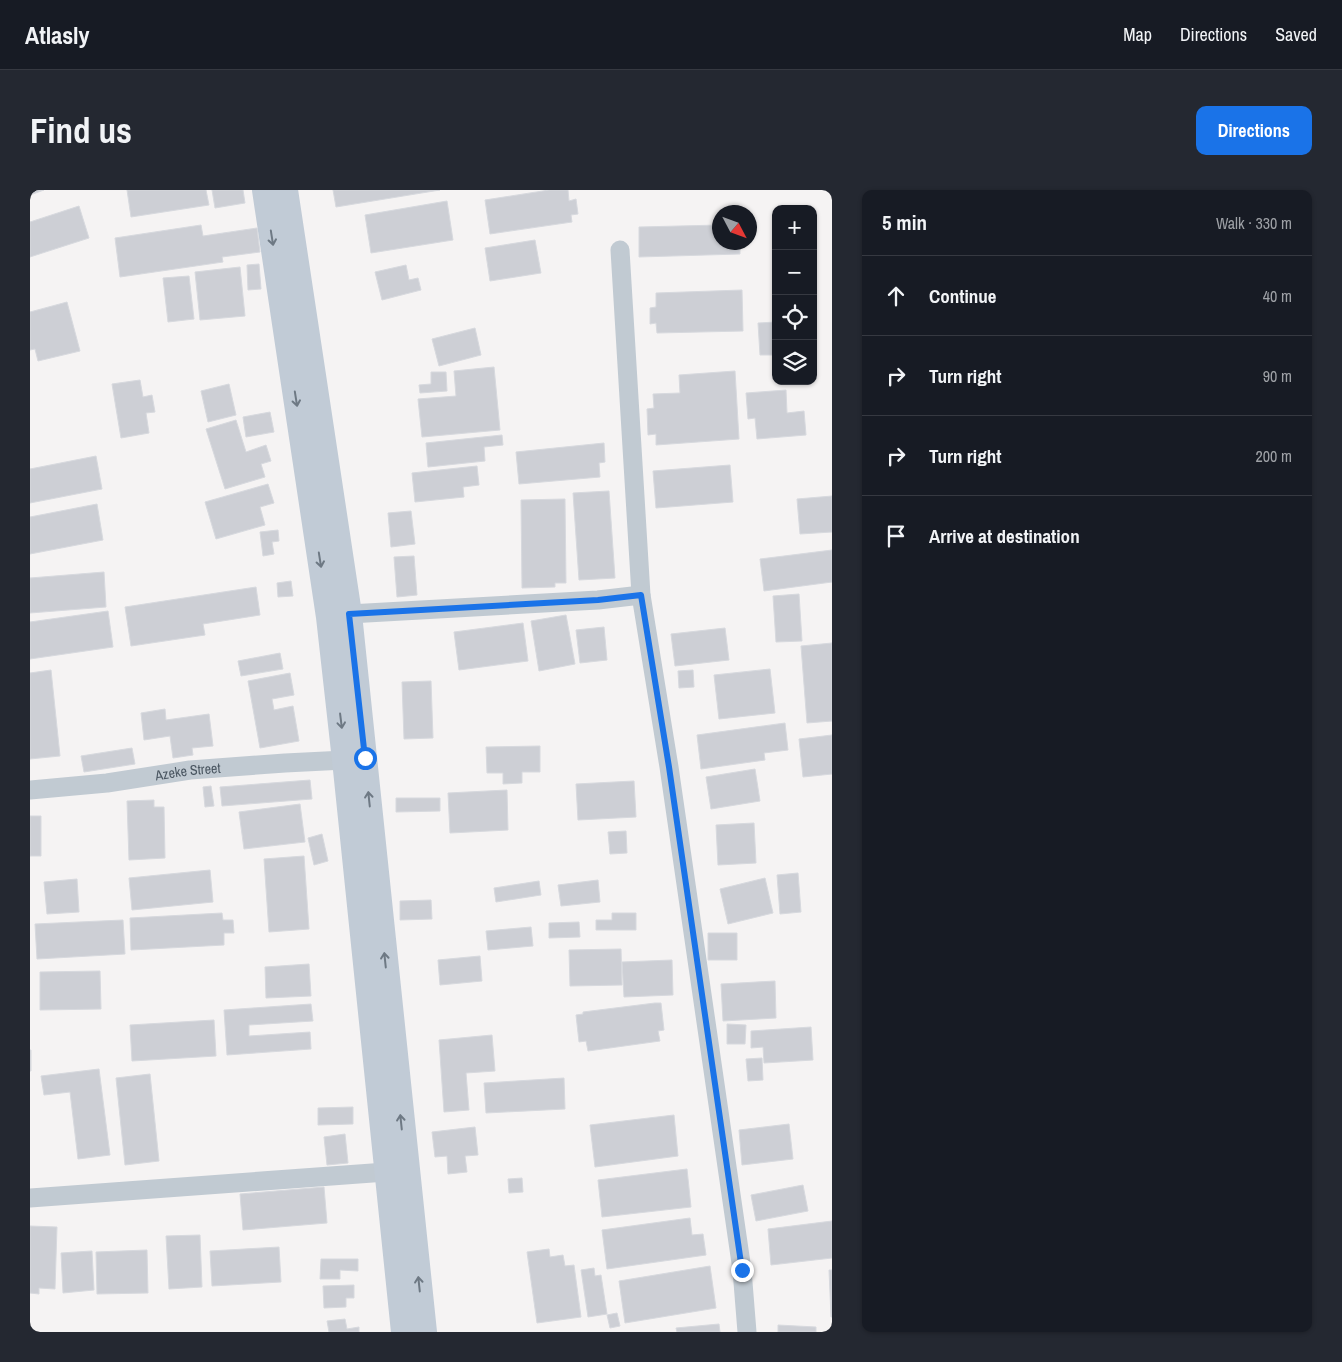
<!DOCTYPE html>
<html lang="en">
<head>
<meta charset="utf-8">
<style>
  body { margin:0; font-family:"Archivo Narrow",sans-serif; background:#242831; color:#f1f3f6 }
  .controls { position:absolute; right:15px; top:15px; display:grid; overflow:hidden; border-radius:10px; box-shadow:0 1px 4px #0004 }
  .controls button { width:45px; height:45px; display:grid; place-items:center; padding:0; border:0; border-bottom:1px solid #363941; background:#171b24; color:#f1f3f6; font:25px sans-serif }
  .compass { position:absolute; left:682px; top:15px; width:45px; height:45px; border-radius:50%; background:#171b24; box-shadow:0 1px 4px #0004; rotate:131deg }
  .stop { position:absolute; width:15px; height:15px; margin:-11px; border:4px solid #1a73e8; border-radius:50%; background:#fff }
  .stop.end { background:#1a73e8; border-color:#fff; box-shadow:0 1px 5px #0008 }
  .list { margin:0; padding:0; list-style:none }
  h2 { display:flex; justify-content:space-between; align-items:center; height:65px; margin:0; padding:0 20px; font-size:21px }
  h2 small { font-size:16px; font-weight:400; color:#9ea1a6 }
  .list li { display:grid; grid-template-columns:32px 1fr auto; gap:15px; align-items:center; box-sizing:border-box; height:80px; padding:0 20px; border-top:1px solid #363941 }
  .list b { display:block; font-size:19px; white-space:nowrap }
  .list em { font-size:16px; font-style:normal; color:#9ea1a6 }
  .icon { flex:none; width:28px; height:28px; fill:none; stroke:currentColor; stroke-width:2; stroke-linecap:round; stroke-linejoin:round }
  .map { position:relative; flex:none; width:802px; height:1142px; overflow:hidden; border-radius:10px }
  header { display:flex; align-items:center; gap:30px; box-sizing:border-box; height:70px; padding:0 25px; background:#171b24; border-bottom:1px solid #363941 }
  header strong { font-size:24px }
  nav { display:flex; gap:28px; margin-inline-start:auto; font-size:18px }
  .intro { display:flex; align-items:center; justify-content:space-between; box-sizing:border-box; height:120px; padding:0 30px }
  h1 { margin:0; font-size:35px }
  .button { padding:12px 22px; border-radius:10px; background:#1a73e8; color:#fff; font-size:18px; font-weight:700 }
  main { display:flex; gap:30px; padding:0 30px }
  aside { flex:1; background:#171b24; border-radius:10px; box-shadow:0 1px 4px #0004 }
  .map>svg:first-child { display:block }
  .building { fill:#cdcfd5; stroke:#d7d9de }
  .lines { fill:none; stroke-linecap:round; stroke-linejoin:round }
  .minor { stroke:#c1cad2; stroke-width:19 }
  .secondary { stroke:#c1cbd6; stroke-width:26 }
  .oneway { stroke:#6e7984 }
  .route { stroke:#1a73e8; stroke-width:6 }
  .labels { text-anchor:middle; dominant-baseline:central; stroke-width:4.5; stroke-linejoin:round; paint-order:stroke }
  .street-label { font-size:14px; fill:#4a5661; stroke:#fff }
</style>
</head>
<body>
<header>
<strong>Atlasly</strong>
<nav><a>Map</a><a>Directions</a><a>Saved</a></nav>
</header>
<div class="intro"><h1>Find us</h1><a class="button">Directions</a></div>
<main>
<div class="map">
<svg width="802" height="1142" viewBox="0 0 802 1142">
  <rect width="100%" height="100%" fill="#f5f3f3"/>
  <path class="building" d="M0 0H14L0 5Z
    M97 0H176L179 15 101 27Z
    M182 0H213L215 13 185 18Z
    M303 0H410L306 17Z
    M519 0H538L539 11 546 9 548 24 541 25 542 32 460 44 455 10Z
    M417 11 423 50 341 63 335 25Z
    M49 16 59 48 0 67V32Z
    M171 35 173 46 227 38 230 62 192 67 193 72 90 87 85 48Z
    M689 35V52H710V64L609 67V37Z
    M505 50 511 83 460 91 455 58Z
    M229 74 231 99 218 100 217 75Z
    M376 75 379 90 388 88 391 100 352 110 345 82Z
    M210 77 215 126 170 130 165 82Z
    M159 86 164 129 138 132 133 88Z
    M712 100 713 141 627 143 626 133 620 134V118L626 117V103Z
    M37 112 50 161 8 171 5 159 0 160V122Z
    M746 132V165H730L728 133Z
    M445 138 451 165 409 176 402 149Z
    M464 177 470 240 392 247 388 209 426 206 424 181Z
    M705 181 709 249 626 255V244L618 245 617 219 624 218 623 204 650 203 649 185Z
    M401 182H416L417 201 390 203 389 195 401 194Z
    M110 190 113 207 122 205 125 222 116 223 119 243 91 248 82 194Z
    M199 194 206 225 178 232 171 201Z
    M756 200 757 223 774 221 776 245 727 249 725 228 718 229 716 203Z
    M240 222 244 242 216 247 213 227Z
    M206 230 216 262 236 255 241 271 231 274 235 287 195 299 176 239Z
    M472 245 473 255 454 257 455 271 398 277 396 253Z
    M574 253 575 272 569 273 570 287 489 294 486 262Z
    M66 266 72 299 0 313V279Z
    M700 275 703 312 626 318 623 281Z
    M447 276 449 295 433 297 434 307 385 312 382 283Z
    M238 294 244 313 230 317 235 335 186 349 175 312Z
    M579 301 585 388 549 390 543 303Z
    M802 306V342L770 344 767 309Z
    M535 309 536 393H525V397L492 398 491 310Z
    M67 314 73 350 0 364V327Z
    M381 321 385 354 361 357 358 323Z
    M248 340 249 351 242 352 244 364 233 366 230 342Z
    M802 360V392L734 401 730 369Z
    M384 366 387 405 367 407 364 367Z
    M74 382 76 417 0 423V388Z
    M261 391 263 406 248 407 247 393Z
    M226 397 230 425 173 434 175 445 101 456 95 417Z
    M769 404 772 451 746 452 743 406Z
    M78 421 83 457 0 469V432Z
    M536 425 545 474 509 481 501 431Z
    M493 433 498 471 429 480 424 442Z
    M574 437 577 470 550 473 546 440Z
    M695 438 699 470 645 476 641 444Z
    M802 453V531L777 533 771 456Z
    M250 463 253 479 211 486 208 471Z
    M740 479 745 523 689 529 684 485Z
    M21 480 30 566 0 569V483Z
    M663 480 664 497 649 498 648 481Z
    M260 483 264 505 242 509 244 520 263 516 269 551 230 558 218 491Z
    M401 491 403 548 374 549 372 492Z
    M135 519 136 530 179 524 183 556 162 558 163 565 143 568 140 546 114 550 111 523Z
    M755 533 758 560 734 563 735 570 671 579 667 545Z
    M802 545V584L773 587 769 549Z
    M510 556V582H492V593L473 594V583H457L456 557Z
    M102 558 105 574 54 582 51 566Z
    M725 579 730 611 681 619 676 587Z
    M280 590 282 609 192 616 190 597Z
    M604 591 606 627 548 630 546 594Z
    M181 596 184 616 175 617 173 597Z
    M477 600 478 640 420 643 418 603Z
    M366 608H410V621L366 622Z
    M124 610V617H134L135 668 99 670 97 611Z
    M270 614 275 652 214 659 209 622Z
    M0 626H11V666H0Z
    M724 633 726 673 688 675 686 635Z
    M596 641 597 663 580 664 578 642Z
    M292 644 298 671 284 675 278 648Z
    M274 666 279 739 239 742 234 669Z
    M180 680 183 712 102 720 99 688Z
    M768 683 771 722 750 724 747 685Z
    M735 688 743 723 698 734 690 699Z
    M47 689 49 722 17 724 14 692Z
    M568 690 570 712 531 716 528 695Z
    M509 691 511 705 466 712 464 698Z
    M401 710 402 729 370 730V711Z
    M192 723 193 730H203L204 743H194V755L101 760 100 728Z
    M582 723H606V740H566V730H582Z
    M93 730 95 764 7 769 5 734Z
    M549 732 550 747 519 748V733Z
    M501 737 503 756 458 760 456 741Z
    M678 743H707V770H678Z
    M591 759 592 795 540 796 539 760Z
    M450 766 452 791 410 795 408 770Z
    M642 770 643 805 594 807 592 772Z
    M279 774 281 806 236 808 235 777Z
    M70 781 71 819 10 820V782Z
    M745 791 746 828 693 831 691 794Z
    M625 813H631L634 840 628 841 630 851 558 861 556 851 549 852 546 825 553 824V822Z
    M281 814 283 831 219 835V846L280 842 281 859 197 865 194 820Z
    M184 830 186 866 102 871 100 835Z
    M697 834 716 835 715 854H697Z
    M781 837 783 870 734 873 733 857 721 858V841Z
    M462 845 465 881 436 883 439 920 414 922 409 850Z
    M0 860H1V881H0Z
    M732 868 733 890 718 891 716 869Z
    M69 879 80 965 48 969 40 902 14 905 11 886Z
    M120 884 129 971 95 975 86 888Z
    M534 888 535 919 456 923 454 893Z
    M323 917V934L288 935V918Z
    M644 925 648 966 565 977 560 935Z
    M759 934 763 969 712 975 709 940Z
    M445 937 448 965 435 966 437 982 418 984 417 966 405 967 402 942Z
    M315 944 318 973 297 975 294 947Z
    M657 979 661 1017 572 1027 568 990Z
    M492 988 493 1002 479 1003 478 989Z
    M773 995 778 1021 726 1031 721 1005Z
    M294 997 297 1033 213 1040 210 1004Z
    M660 1028 662 1045 673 1044 676 1065 577 1079 572 1040Z
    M802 1031V1068L741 1075 738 1039Z
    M0 1036 27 1037 25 1099 9 1098V1104L0 1103Z
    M170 1045 172 1097 139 1099 136 1046Z
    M249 1057 251 1092 182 1096 180 1061Z
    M519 1059 520 1067 533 1065 535 1076 544 1075 551 1127 507 1133 497 1062Z
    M117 1060 118 1103 67 1104 66 1062Z
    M62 1061 64 1100 33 1103 31 1063Z
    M291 1069H328V1081L310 1080V1089H290Z
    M680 1076 686 1118 595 1133 589 1091Z
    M564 1078 565 1086 571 1085 577 1124 558 1127 551 1080Z
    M799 1080H802V1127H801Z
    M324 1095V1108H316V1117L294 1118 293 1096Z
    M587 1123 590 1136 580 1138 577 1125Z
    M315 1129 317 1139 329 1137V1142H299L297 1131Z
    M689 1134 690 1142H647L646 1138Z
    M748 1135 786 1137V1142H748Z"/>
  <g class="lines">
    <g class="minor">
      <path d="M590 60 611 405 639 577 712 1080 717 1142"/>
      <path d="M319 424 568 410 611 405"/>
      <path id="s1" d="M0 600 77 593 160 580 255 573 315 570"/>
      <path d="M0 1008 356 982"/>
    </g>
    <path class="secondary" d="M235 0 299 427 315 570 374 1142
      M255 0 319 424 394 1142"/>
  </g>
  <defs><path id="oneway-shaft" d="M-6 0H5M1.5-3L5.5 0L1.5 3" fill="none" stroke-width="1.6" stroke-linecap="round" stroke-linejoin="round" transform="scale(1.25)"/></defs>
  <g class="oneway">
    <use href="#oneway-shaft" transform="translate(242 48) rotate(81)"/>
    <use href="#oneway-shaft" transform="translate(266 209) rotate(81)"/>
    <use href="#oneway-shaft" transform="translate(290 370) rotate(81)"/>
    <use href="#oneway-shaft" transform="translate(311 531) rotate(83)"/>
    <use href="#oneway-shaft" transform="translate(339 609) rotate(-96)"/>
    <use href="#oneway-shaft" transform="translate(355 770) rotate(-96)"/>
    <use href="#oneway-shaft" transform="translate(371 932) rotate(-96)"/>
    <use href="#oneway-shaft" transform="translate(389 1094) rotate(-96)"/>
  </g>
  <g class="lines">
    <path class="route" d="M335 568 319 424 568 410 611 405 639 577 712 1080"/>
  </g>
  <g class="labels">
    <g class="street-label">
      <text stroke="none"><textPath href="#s1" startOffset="159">Azeke Street</textPath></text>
    </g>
  </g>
</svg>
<div class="controls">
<button>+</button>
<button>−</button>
<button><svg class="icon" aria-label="locate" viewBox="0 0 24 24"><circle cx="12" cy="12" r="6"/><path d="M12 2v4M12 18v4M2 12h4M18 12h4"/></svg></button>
<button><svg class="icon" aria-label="layers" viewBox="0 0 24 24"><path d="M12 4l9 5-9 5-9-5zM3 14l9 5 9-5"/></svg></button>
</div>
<svg class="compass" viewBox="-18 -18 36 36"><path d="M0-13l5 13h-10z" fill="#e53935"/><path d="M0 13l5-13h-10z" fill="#9ea1a6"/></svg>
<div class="stop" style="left:335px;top:568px"></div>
<div class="stop end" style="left:712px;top:1080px"></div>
</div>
<aside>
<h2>5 min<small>Walk · 330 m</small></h2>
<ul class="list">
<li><svg class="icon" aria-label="ahead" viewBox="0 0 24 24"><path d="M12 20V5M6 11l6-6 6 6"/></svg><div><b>Continue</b></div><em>40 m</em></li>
<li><svg class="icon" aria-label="right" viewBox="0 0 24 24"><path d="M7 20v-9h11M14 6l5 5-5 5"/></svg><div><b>Turn right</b></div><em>90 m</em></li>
<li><svg class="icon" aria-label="right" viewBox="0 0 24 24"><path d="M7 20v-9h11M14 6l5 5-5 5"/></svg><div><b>Turn right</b></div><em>200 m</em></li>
<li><svg class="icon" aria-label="arrive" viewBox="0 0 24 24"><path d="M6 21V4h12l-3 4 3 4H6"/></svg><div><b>Arrive at destination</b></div></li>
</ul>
</aside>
</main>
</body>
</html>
